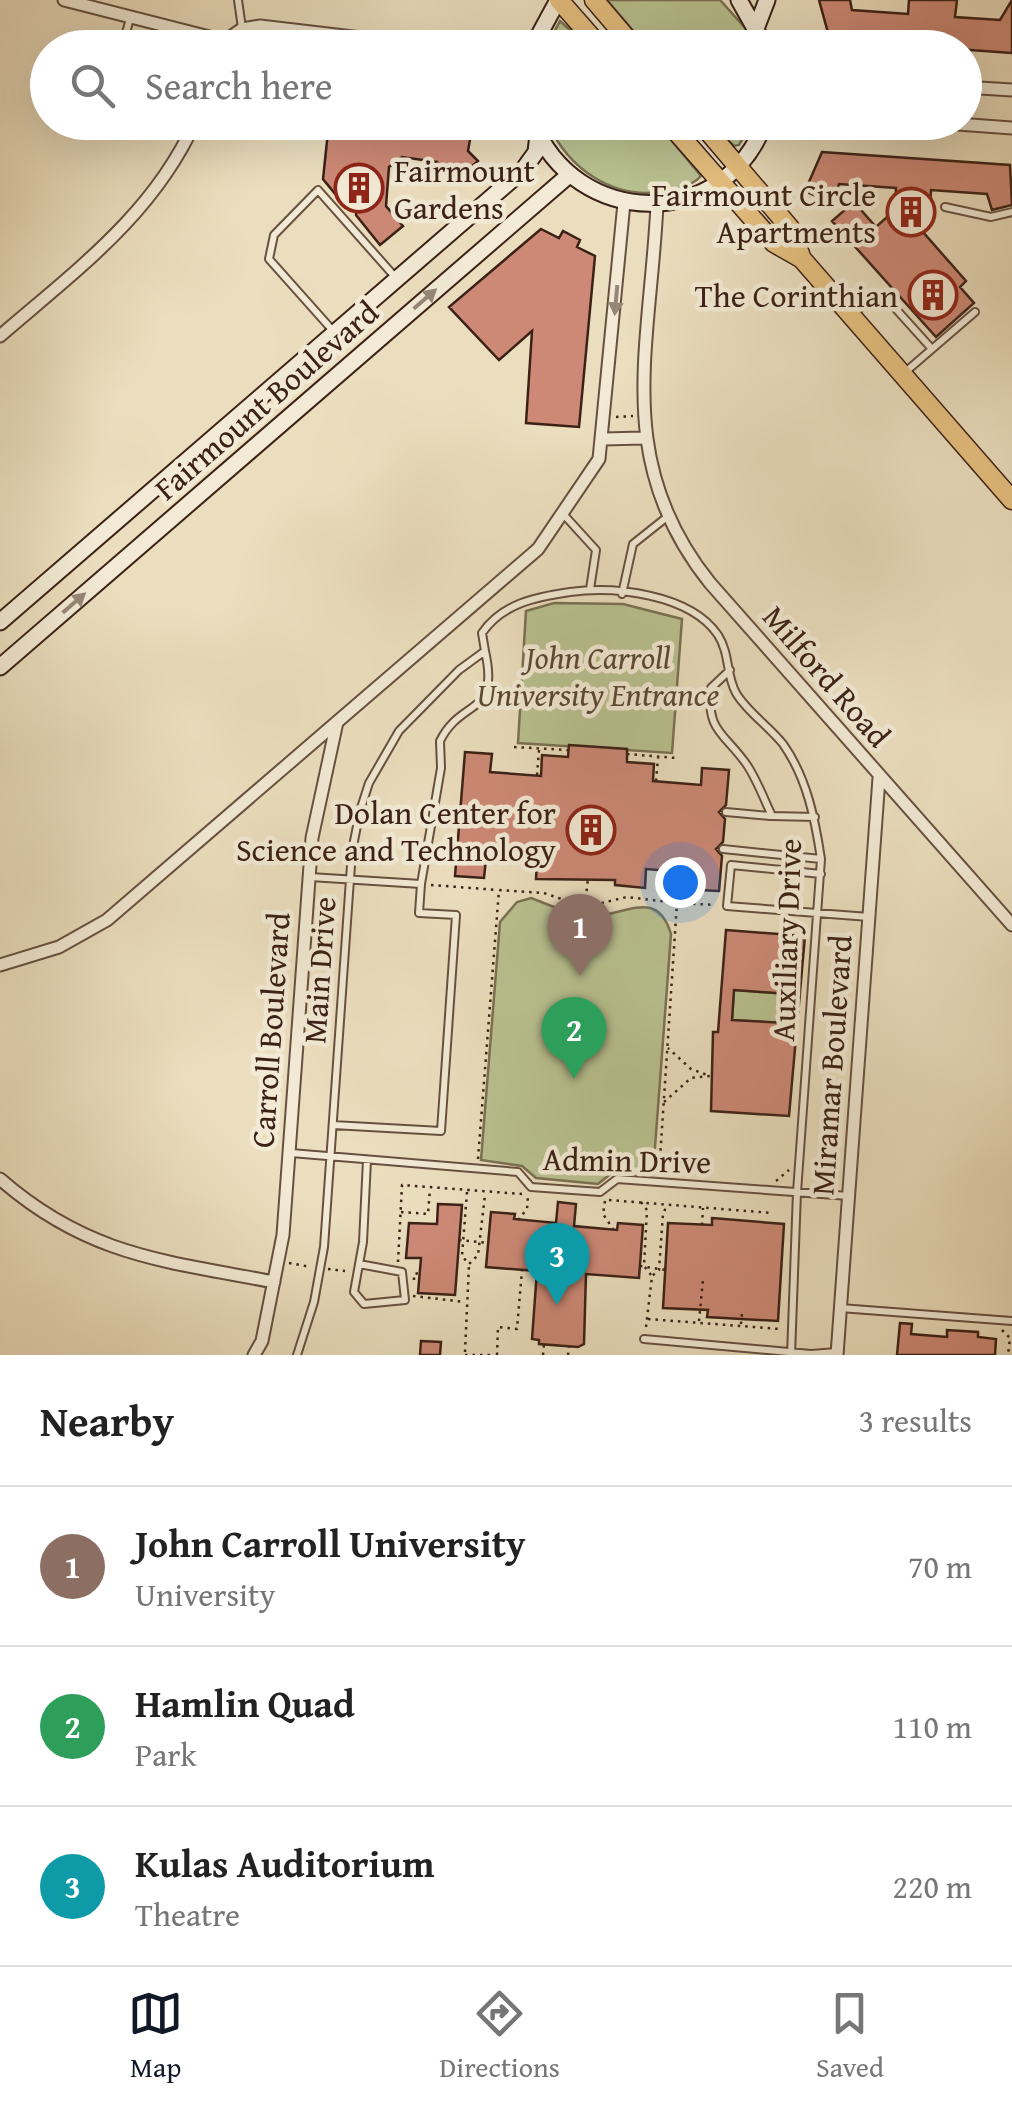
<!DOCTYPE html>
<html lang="en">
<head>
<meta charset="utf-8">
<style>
  body { margin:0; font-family:"Gentium Book Plus",serif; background:#f2f2f2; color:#222 }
  .you { position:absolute; left:680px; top:882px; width:35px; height:35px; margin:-25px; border:8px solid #fff; border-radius:50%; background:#1a73e8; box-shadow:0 0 0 15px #1a73e833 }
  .badge { display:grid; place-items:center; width:65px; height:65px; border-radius:50%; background:#111827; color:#fff; font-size:32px; font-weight:700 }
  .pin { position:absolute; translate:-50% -82px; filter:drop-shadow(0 2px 5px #0008) }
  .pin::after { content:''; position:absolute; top:52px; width:35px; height:30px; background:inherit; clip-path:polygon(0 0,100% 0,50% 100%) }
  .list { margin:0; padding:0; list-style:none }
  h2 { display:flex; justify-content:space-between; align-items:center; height:130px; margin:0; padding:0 40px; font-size:42px }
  h2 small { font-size:32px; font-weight:400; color:#767676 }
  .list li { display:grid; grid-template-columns:65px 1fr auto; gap:30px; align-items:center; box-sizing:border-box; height:160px; padding:0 40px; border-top:2px solid #e0e0e0 }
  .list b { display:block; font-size:38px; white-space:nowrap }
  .list p { margin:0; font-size:32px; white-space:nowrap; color:#767676 }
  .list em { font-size:32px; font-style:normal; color:#767676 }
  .icon { flex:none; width:55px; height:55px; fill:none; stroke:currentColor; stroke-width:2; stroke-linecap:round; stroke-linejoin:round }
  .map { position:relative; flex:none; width:1012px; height:1355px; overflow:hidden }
  .search { position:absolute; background:#fff; box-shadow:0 10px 40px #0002; left:30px; right:30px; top:30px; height:110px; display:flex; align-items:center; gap:25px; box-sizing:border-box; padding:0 35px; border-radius:55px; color:#767676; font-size:38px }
  .sheet { height:610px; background:#fff }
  nav { display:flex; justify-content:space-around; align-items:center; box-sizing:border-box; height:140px; border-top:2px solid #e0e0e0; background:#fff; font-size:28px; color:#767676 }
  nav a { display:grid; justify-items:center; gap:5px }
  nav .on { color:#111827 }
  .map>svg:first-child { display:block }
  .green { fill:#b9c190; stroke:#7a7153; stroke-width:2.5 }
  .building { fill:#cd8976; stroke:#3b2116; stroke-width:2.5; fill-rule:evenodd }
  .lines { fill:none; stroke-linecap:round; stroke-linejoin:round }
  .service-casing { stroke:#675040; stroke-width:10 }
  .minor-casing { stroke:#675040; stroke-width:15 }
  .secondary-casing { stroke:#3b2116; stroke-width:19 }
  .primary-casing { stroke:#3b2116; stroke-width:21 }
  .path { stroke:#3b2116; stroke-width:2.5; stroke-dasharray:2.5 5; stroke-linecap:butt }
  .service { stroke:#f2ead5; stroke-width:6 }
  .minor { stroke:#f2ead5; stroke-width:11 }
  .secondary { stroke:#f2ead5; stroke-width:15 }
  .primary { stroke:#e6bf7f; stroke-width:18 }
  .oneway { fill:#968676 }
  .labels { text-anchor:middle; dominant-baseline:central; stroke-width:9; stroke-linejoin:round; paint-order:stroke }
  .poi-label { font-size:32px; fill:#3b2116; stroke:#f2ead5; text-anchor:end }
  .street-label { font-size:32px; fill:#3b2116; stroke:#f2ead5 }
  .park-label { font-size:32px; font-style:italic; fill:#5a4934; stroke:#f2ead5 }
</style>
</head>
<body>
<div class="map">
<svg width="1012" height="1355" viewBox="0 0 1012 1355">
  <rect width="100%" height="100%" fill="#ebdebe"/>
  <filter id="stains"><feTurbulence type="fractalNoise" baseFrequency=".002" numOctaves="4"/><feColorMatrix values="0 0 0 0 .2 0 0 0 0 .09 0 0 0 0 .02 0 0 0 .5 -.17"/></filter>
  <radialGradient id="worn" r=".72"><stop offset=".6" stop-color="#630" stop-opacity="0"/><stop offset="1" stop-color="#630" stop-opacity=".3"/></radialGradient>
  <path class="green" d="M607 0H720L747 30 753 47H647Z
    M560 21 589 47H546Z
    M548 123H657L701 176C692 186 679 188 666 191 614 201 568 169 548 123Z
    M711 123H752L739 145 734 146Z
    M554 603 623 604 682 619 672 753 518 743 526 611Z
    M531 898C552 906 570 915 592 916 625 916 657 887 671 934L653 1174 613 1172 598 1184 536 1178 522 1166 481 1160 500 922 517 902Z
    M734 990 788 994 786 1023 732 1020Z"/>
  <path class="building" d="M819 0H850L852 10 908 14 909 0H957L955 17 1000 20 1012 0V53L830 40Z
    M329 122 471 134 468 151 478 161 455 181 437 162 402 157 389 167 386 206 403 226 380 245 356 215 357 197 336 195 323 179Z
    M822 152 1010 165 1012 205 992 210 987 194 931 190 929 226 923 232 966 281 960 287 974 303 936 337 832 221 854 202 876 227 895 210 896 188 839 184 832 203 805 191Z
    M541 229 559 238 563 231 580 240 577 247 595 256 579 427 526 423 532 331 499 360 449 307Z
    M569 745 627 749V762L654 764 653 781 701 785 702 768 729 770 726 805 719 812 725 819 723 842 716 849 722 856 719 891 698 890 699 873 646 869 645 888 615 885V880L536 879 537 863 486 859 484 878 455 876 465 752 492 754 490 772 541 776 542 755 568 757Z
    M726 930 805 936 789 1116 711 1111 713 1032H718ZM734 990 788 994 786 1023 732 1020Z
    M558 1202 576 1204 574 1226 617 1230 618 1223 643 1225 639 1278 586 1274 584 1344 578 1347 539 1344V1340L532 1339 537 1271 486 1267 491 1212 515 1214 514 1219 556 1223Z
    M438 1204 462 1205 455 1295 418 1293 421 1258H406L409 1223 437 1224Z
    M712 1218 784 1224 778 1321 707 1317 708 1310 663 1308 668 1223 712 1225Z
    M900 1323 912 1324 911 1334 947 1337V1330L978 1332V1337L996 1339 995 1355H897Z
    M421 1341 441 1342 440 1355H420Z"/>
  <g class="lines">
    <g class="service-casing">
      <path id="service" d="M238 0 242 28
        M122 48 130 18
        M102 123 103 122
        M945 207 991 217 1012 212
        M853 314 875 295 886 298 932 349
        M334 332 269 259 274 235 318 190 396 278
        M903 374 975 312
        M565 516 596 550 590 589
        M622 594 633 544 667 517
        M730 670 711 688C706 732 725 733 747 765 757 780 764 799 772 816L815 817
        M726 812 770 816
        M723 849 821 859
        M821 874 731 865 727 906 869 917
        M310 877 421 884 419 913 456 915 441 1131 333 1125
        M421 884 441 768 440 741C461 698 500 717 485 651
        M291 1153 518 1172 531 1187 600 1192 617 1179 849 1196
        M359 1264 402 1272 405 1300 364 1304 354 1292 363 1242 367 1160
        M840 1308 1012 1321
        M644 1339 811 1354 837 1352
        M297 1355 314 1302 324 1247 352 851 360 811 369 783 399 731 459 670 485 651 482 633C503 603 536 597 570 592 615 586 690 594 718 635 730 654 726 675 736 693 747 712 769 726 783 744 807 778 815 819 821 859L797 1192 791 1355"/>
    </g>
    <g class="minor-casing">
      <path id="minor" d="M64 0 225 41 232 48
        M225 41 242 29 260 26 446 48
        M964 87 1012 90
        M930 122 1012 128
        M657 205C650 349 612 461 710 583L1012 925
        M0 336C75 271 153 215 195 122
        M604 439 643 438
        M0 965 59 947 107 920 337 722
        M0 1179C88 1256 165 1261 274 1282
        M254 1355 262 1341 283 1235 312 838 337 722 538 549 599 459 624 203
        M837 1355 879 778"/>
    </g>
    <g class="secondary-casing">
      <path id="secondary" d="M739 0 766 48
        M757 26 767 0
        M532 48 558 0
        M533 122C575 229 724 232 765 122
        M0 622 523 170 536 152 538 134
        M0 667 569 175"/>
    </g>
    <g class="primary-casing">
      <path id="primary" d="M559 0 601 48
        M594 0 635 48
        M668 122 774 243 802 259
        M700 122 790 228 802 259 1012 500"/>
    </g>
    <path class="path" d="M616 417 633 416
      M514 747 568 750
      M627 754 676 758
      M537 775 539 750
      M656 781 658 758
      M431 885 498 890
      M678 903 715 905
      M585 906 588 878
      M664 1102 691 1078 710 1076 691 1069 668 1048
      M478 1159 499 890 544 893 585 907 627 897 677 903 659 1173
      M776 1181 789 1170
      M467 1192 462 1256 469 1264 478 1255 485 1195
      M609 1200 772 1213
      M605 1201 603 1214 613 1229
      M641 1202 647 1210 644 1266 651 1275
      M401 1212 428 1214 430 1189
      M518 1220 527 1209 528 1196
      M702 1225 703 1208
      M459 1240 488 1243
      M398 1262 402 1185 522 1194
      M289 1263 311 1267
      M640 1266 666 1270
      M328 1269 345 1271
      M414 1280V1274L420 1273
      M413 1296 465 1302
      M648 1319 780 1329
      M699 1321 703 1280
      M741 1324 742 1313
      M646 1327 652 1276 659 1270 663 1214 667 1205
      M1002 1330 1010 1338 1008 1355
      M465 1352 469 1265
      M465 1355H495
      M497 1355 498 1327 517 1329 522 1270
      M543 1355 544 1344
      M568 1355 569 1346"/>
    <use href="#service" class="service"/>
    <use href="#minor" class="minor"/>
    <use href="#secondary" class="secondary"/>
    <use href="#primary" class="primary"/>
  </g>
  <defs><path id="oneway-solid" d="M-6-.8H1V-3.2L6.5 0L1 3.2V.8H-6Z" transform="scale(2.5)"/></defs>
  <g class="oneway">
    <use href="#oneway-solid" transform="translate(425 299) rotate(-41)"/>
    <use href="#oneway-solid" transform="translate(616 300) rotate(95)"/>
    <use href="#oneway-solid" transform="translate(74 603) rotate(-41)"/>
  </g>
  <defs>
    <g id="building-ring" transform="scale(2.5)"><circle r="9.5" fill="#f2ead5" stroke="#8f2418" stroke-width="1.5"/><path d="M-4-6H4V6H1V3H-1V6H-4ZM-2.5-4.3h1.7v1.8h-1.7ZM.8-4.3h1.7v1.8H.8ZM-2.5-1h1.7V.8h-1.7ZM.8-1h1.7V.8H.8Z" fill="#8f2418"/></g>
  </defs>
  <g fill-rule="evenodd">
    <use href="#building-ring" x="359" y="188"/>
    <use href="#building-ring" x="911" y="212"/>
    <use href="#building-ring" x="933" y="295"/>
    <use href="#building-ring" x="591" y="830"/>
  </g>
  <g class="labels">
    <g class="poi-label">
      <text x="394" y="170" text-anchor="start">Fairmount<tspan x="394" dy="37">Gardens</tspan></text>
      <text x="876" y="194">Fairmount Circle<tspan x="876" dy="37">Apartments</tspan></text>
      <text x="898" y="295">The Corinthian</text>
      <text x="556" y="812">Dolan Center for<tspan x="556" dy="37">Science and Technology</tspan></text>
    </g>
    <g class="street-label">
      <text transform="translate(266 400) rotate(-41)">Fairmount Boulevard</text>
      <text transform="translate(827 676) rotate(49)">Milford Road</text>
      <text transform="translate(786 940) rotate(-88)">Auxiliary Drive</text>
      <text transform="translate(319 970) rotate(-86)">Main Drive</text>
      <text transform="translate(270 1030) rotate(-86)">Carroll Boulevard</text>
      <text transform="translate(831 1065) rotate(-86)">Miramar Boulevard</text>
      <text transform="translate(627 1160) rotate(1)">Admin Drive</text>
    </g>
    <g class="park-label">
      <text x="598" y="657">John Carroll<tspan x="598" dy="37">University Entrance</tspan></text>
    </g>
  </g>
  <rect width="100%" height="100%" filter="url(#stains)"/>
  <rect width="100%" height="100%" fill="url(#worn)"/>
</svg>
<div class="you"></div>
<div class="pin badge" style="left:580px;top:976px;background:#8d6e63">1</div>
<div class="pin badge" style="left:574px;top:1079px;background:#2e9e5b">2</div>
<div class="pin badge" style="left:557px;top:1305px;background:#0f9aa8">3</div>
<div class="search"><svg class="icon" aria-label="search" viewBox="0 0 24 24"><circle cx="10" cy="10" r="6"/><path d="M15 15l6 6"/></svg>Search here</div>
</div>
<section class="sheet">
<h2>Nearby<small>3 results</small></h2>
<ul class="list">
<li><span class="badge" style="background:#8d6e63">1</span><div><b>John Carroll University</b><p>University</p></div><em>70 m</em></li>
<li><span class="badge" style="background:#2e9e5b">2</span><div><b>Hamlin Quad</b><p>Park</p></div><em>110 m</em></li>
<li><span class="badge" style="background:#0f9aa8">3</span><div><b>Kulas Auditorium</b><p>Theatre</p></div><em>220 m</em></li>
</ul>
</section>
<nav>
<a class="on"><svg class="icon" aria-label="map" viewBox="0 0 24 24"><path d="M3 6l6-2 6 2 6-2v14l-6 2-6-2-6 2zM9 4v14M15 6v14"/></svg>Map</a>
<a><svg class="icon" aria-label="directions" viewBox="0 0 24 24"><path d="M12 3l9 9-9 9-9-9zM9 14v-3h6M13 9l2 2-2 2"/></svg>Directions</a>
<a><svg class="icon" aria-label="saved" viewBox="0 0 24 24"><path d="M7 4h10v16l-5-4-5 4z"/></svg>Saved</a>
</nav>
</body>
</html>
